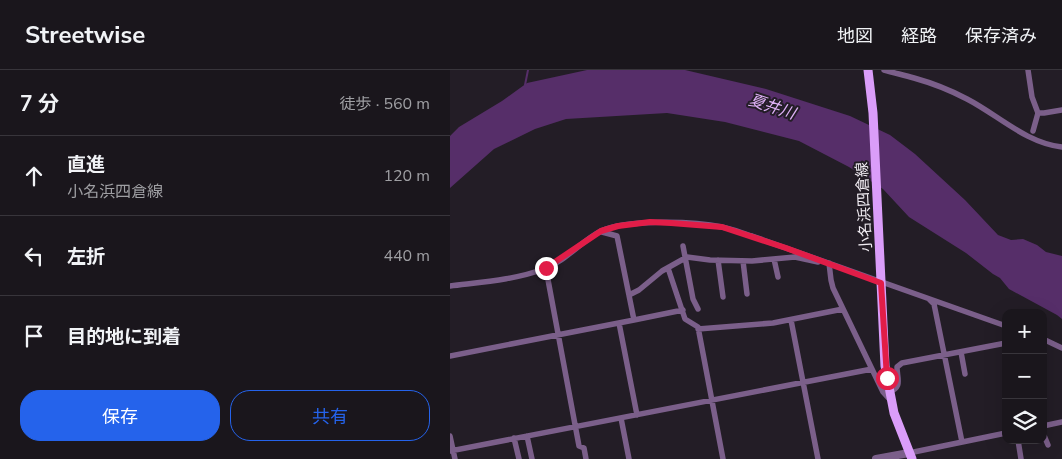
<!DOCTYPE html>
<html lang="ja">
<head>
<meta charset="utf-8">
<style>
  body { margin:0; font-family:"Nunito Sans","Noto Sans JP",sans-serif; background:#231f25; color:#f1f3f6 }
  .controls { position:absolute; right:15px; bottom:15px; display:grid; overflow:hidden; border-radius:10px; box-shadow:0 5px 20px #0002 }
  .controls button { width:45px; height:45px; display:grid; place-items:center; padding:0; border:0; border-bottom:1px solid #38353b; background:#1a161c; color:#f1f3f6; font:25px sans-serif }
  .stop { position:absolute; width:15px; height:15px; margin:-11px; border:4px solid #e11d48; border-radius:50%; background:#fff }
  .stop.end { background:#e11d48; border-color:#fff; box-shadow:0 1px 5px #0008 }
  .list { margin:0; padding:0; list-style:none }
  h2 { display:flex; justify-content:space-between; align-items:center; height:65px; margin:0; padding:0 20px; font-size:21px }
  h2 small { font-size:16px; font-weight:400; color:#9f9fa3 }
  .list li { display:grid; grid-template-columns:32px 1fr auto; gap:15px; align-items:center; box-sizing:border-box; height:80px; padding:0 20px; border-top:1px solid #38353b }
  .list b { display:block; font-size:19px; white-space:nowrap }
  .list p { margin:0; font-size:16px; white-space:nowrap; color:#9f9fa3 }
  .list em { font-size:16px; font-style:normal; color:#9f9fa3 }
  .actions { display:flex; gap:10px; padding:15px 20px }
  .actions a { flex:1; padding:11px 0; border:1px solid #2563eb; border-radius:20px; text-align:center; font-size:18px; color:#2563eb }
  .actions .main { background:#2563eb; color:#fff }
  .icon { flex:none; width:28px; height:28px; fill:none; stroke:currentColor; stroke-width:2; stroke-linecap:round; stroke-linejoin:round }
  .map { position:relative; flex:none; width:612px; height:389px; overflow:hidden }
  header { display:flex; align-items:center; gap:30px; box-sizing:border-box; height:70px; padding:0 25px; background:#1a161c; border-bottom:1px solid #38353b }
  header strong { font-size:24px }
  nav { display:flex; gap:28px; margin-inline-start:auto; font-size:18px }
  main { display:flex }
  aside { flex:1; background:#1a161c }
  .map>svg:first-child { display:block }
  .water { fill:#562e69 }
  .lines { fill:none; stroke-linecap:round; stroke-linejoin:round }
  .stream { stroke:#562e69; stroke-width:2 }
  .minor { stroke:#7b5f8a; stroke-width:5.5 }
  .tertiary { stroke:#7b5f8a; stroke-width:8 }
  .primary { stroke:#da9df9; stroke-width:9 }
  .route { stroke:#e11d48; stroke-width:6 }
  .labels { text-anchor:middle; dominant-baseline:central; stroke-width:4; stroke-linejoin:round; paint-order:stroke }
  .street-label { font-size:15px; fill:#f1edf3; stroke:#231d26 }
  .water-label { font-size:16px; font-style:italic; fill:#dfb1f7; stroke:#231d26 }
</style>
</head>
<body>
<header>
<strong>Streetwise</strong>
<nav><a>地図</a><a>経路</a><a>保存済み</a></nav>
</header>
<main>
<aside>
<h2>7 分<small>徒歩 · 560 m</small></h2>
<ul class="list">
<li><svg class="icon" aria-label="ahead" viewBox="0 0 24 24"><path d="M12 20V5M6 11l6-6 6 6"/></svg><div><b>直進</b><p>小名浜四倉線</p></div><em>120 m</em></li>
<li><svg class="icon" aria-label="left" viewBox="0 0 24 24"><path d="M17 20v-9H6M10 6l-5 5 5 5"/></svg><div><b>左折</b></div><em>440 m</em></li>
<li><svg class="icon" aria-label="arrive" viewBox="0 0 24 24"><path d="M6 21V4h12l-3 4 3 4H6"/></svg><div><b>目的地に到着</b></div></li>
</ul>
<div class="actions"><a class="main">保存</a><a>共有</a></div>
</aside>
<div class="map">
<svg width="612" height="389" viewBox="0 0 612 389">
  <rect width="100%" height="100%" fill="#231d26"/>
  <path class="water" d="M137 0H235L316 19 400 46 440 65 465 84 515 130 548 165 561 170 573 169 587 175 596 182 612 186V249L607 245 559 219 550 208 543 204 516 183 459 147 433 119 399 97 349 71 275 52 217 43 116 49 85 59 44 79 0 118V66L9 57 52 31 77 13Z"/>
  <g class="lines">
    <path class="stream" d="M75 15 78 0"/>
    <path class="minor" d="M434 0C444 3 454 5 464 8 482 13 500 20 517 29 548 45 576 73 612 77
      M578 0 582 27 588 43H594L612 40
      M583 61 588 43
      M233 176 243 229 248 239
      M324 189 328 207
      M268 190 273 227
      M293 191 297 224
      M379 193 381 210 383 218 433 322 442 332
      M218 198 235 249 248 257 273 389
      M96 199 129 376 134 378 136 389
      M0 216C32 212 64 210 94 199 116 191 131 171 151 161 177 149 244 151 272 157 282 159 292 163 302 166L556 256
      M179 225 189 220 212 201 237 187 260 190 302 191 345 187 368 192
      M479 229 484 234 512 372
      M184 250 233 240
      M341 250 368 389
      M169 253 187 345
      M248 259 323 253 393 239
      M593 269 612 278
      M511 282 515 304
      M0 286 184 250 167 166 152 162
      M439 322C453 317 447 309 447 297L452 293 556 273
      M171 348 179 389
      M593 356 612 352
      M593 363 598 375
      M0 366 5 389
      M77 366 82 389
      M64 368 69 389
      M568 370 571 389
      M0 381 422 299
      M459 383 556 363"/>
    <path class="tertiary" d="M426 389 459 383"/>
    <path class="primary" d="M418 0 423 43 435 296 444 343 462 389"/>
  </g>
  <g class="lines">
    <path class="route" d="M96 198 151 161 168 156 200 152 221 153 272 157 336 178 431 213 437 308"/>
  </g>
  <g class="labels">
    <g class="street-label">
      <text transform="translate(414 137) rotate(-93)">小名浜四倉線</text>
    </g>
    <g class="water-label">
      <text transform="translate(322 37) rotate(18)">夏井川</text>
    </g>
  </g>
</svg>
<div class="controls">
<button>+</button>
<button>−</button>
<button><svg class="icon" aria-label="layers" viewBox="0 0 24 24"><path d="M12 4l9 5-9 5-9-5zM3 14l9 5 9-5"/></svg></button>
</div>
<div class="stop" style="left:437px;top:308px"></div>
<div class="stop end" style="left:96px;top:198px"></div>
</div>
</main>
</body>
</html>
